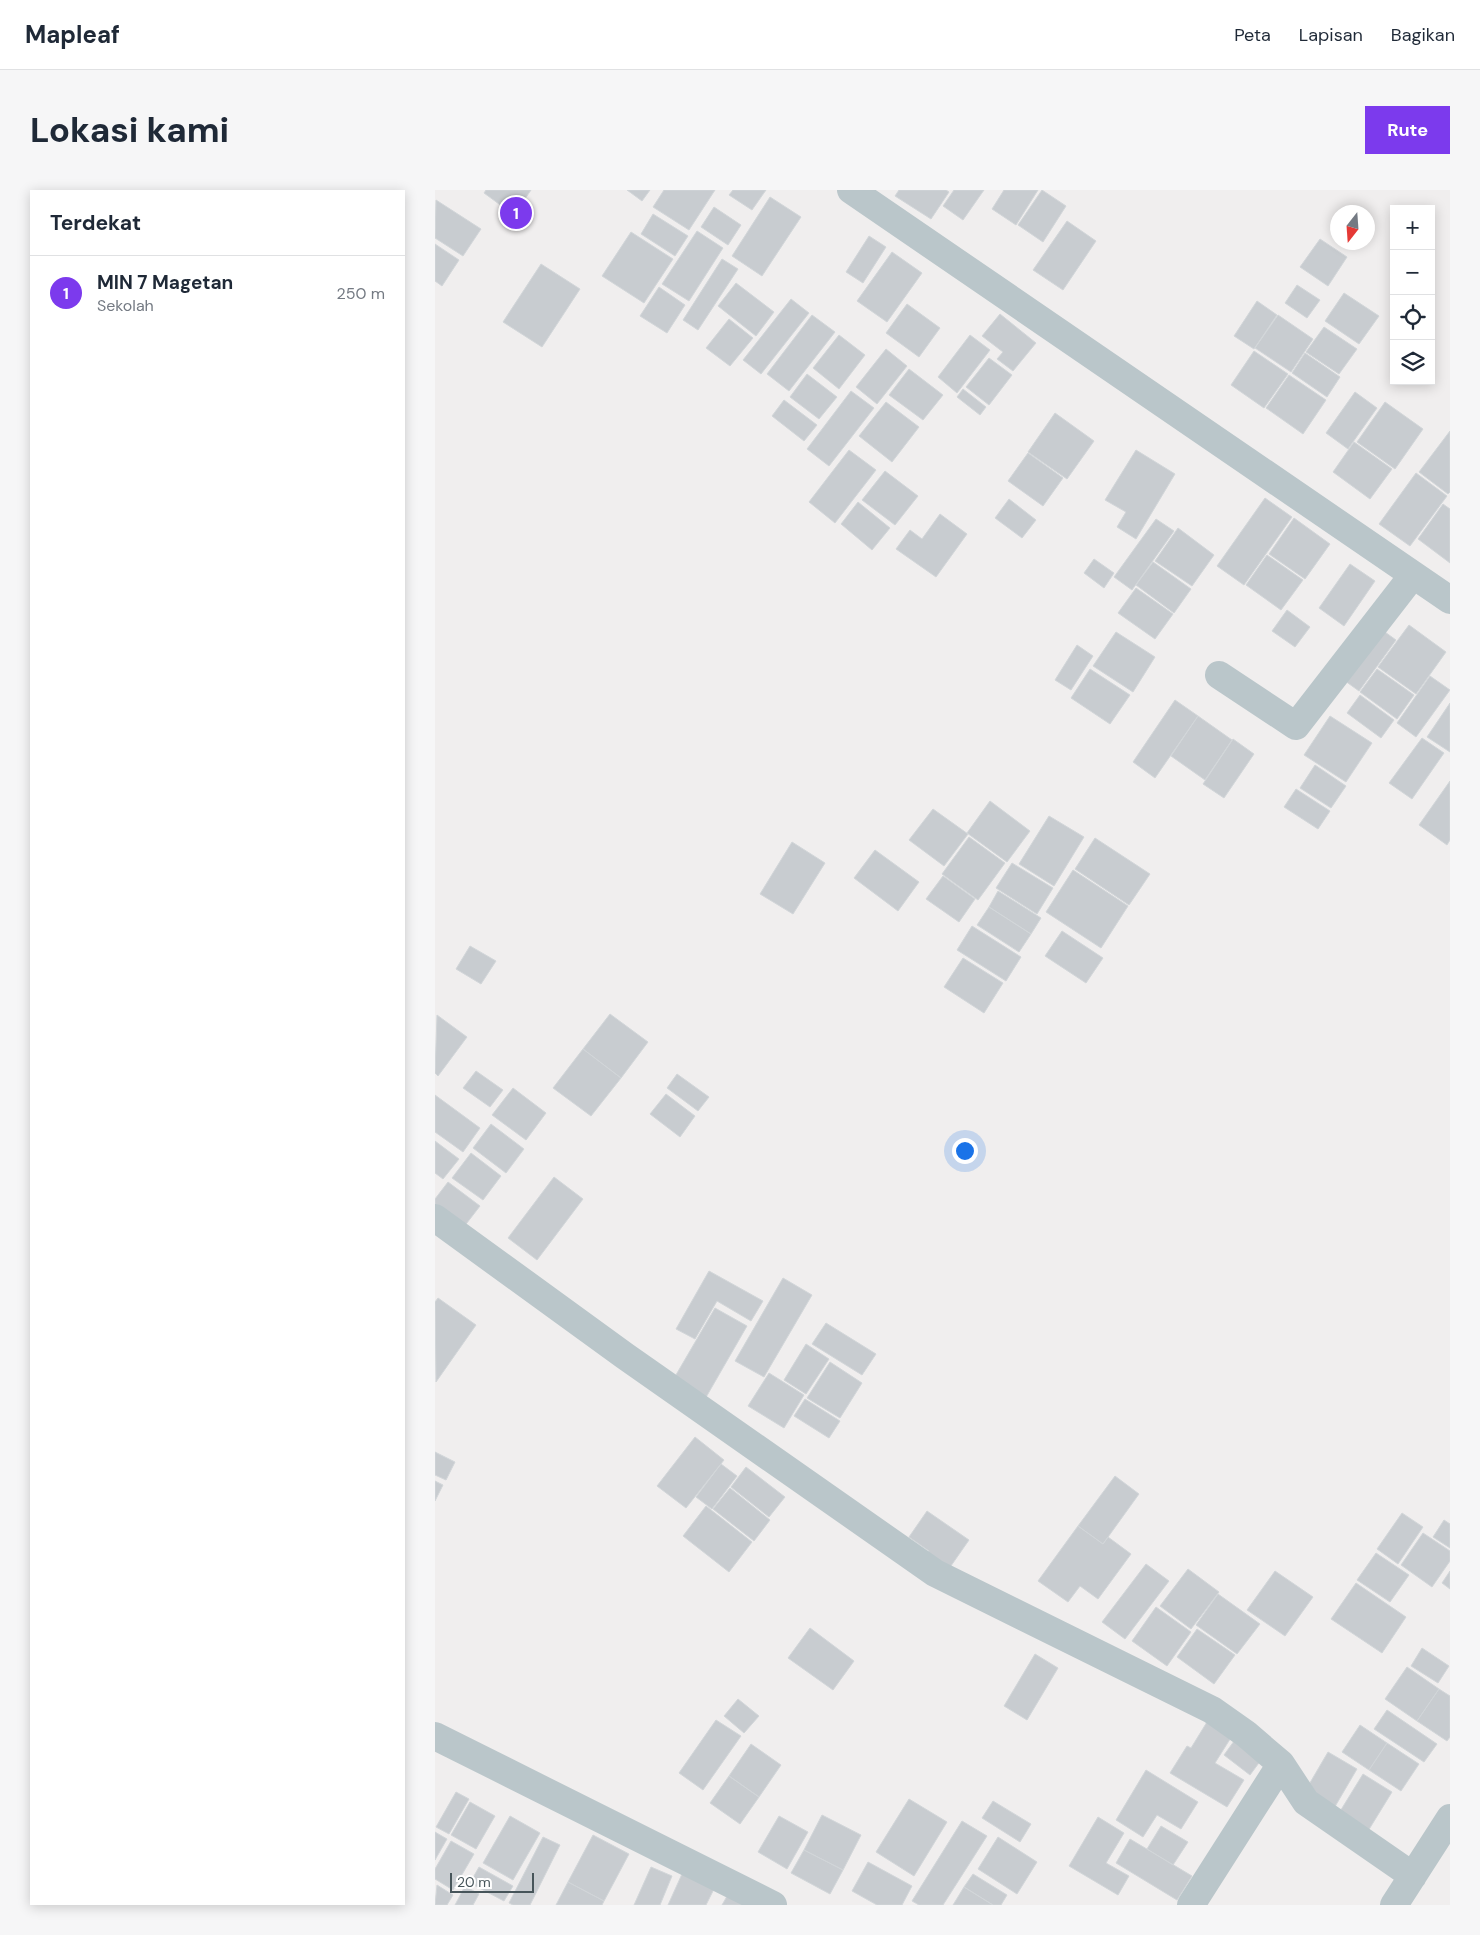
<!DOCTYPE html>
<html lang="id">
<head>
<meta charset="utf-8">
<style>
  body { margin:0; font-family:"DM Sans",sans-serif; background:#f6f6f7; color:#1f2937 }
  .controls { position:absolute; right:15px; top:15px; display:grid; overflow:hidden; border-radius:0px; box-shadow:0 2px 12px #0003 }
  .controls button { width:45px; height:45px; display:grid; place-items:center; padding:0; border:0; border-bottom:1px solid #e0e1e3; background:#fff; color:#1f2937; font:25px sans-serif }
  .compass { position:absolute; left:895px; top:15px; width:45px; height:45px; border-radius:50%; background:#fff; box-shadow:0 2px 12px #0003; rotate:197deg }
  .scale { position:absolute; left:15px; bottom:12px; width:84px; box-sizing:border-box; padding-left:5px; border:2px solid #47555a; border-top:0; font-size:14px; line-height:18px; white-space:nowrap; color:#47555a; -webkit-text-stroke:4px #fff; paint-order:stroke }
  .you { position:absolute; left:529px; top:960px; width:18px; height:18px; margin:-12px; border:4px solid #fff; border-radius:50%; background:#1a73e8; box-shadow:0 0 0 8px #1a73e833 }
  .badge { display:grid; place-items:center; width:32px; height:32px; border-radius:50%; background:#7c3aed; color:#fff; font-size:16px; font-weight:700 }
  .pin { position:absolute; translate:-50% -50%; border:2px solid #fff; box-shadow:0 1px 5px #0006 }
  .list { margin:0; padding:0; list-style:none }
  h2 { display:flex; justify-content:space-between; align-items:center; height:65px; margin:0; padding:0 20px; font-size:21px }
  h2 small { font-size:16px; font-weight:400; color:#747a83 }
  .list li { display:grid; grid-template-columns:32px 1fr auto; gap:15px; align-items:center; box-sizing:border-box; height:75px; padding:0 20px; border-top:1px solid #e0e1e3 }
  .list b { display:block; font-size:19px; white-space:nowrap }
  .list p { margin:0; font-size:16px; white-space:nowrap; color:#747a83 }
  .list em { font-size:16px; font-style:normal; color:#747a83 }
  .icon { flex:none; width:28px; height:28px; fill:none; stroke:currentColor; stroke-width:2; stroke-linecap:round; stroke-linejoin:round }
  .map { position:relative; flex:none; width:1015px; height:1715px; overflow:hidden; border-radius:0px }
  header { display:flex; align-items:center; gap:30px; box-sizing:border-box; height:70px; padding:0 25px; background:#fff; border-bottom:1px solid #e0e1e3 }
  header strong { font-size:24px }
  nav { display:flex; gap:28px; margin-inline-start:auto; font-size:18px }
  .intro { display:flex; align-items:center; justify-content:space-between; box-sizing:border-box; height:120px; padding:0 30px }
  h1 { margin:0; font-size:35px }
  .button { padding:12px 22px; border-radius:0px; background:#7c3aed; color:#fff; font-size:18px; font-weight:700 }
  main { display:flex; gap:30px; padding:0 30px }
  aside { flex:1; background:#fff; border-radius:0px; box-shadow:0 2px 12px #0003 }
  .map>svg:first-child { display:block }
  .building { fill:#c8ccd0; stroke:#d2d6d9 }
  .lines { fill:none; stroke-linecap:round; stroke-linejoin:round }
  .street { stroke:#bac6ca; stroke-width:28 }
</style>
</head>
<body>
<header>
<strong>Mapleaf</strong>
<nav><a>Peta</a><a>Lapisan</a><a>Bagikan</a></nav>
</header>
<div class="intro"><h1>Lokasi kami</h1><a class="button">Rute</a></div>
<main>
<aside>
<h2>Terdekat<small></small></h2>
<ul class="list">
<li><span class="badge">1</span><div><b>MIN 7 Magetan</b><p>Sekolah</p></div><em>250 m</em></li>
</ul>
</aside>
<div class="map">
<svg width="1015" height="1715" viewBox="0 0 1015 1715">
  <rect width="100%" height="100%" fill="#f0eeee"/>
  <path class="building" d="M51 0H96L79 25 49 3Z
    M192 0H215L207 11Z
    M229 0H280L254 40 218 17Z
    M298 0H331L317 20 294 5Z
    M464 0H511L514 2 496 29 460 6Z
    M519 0H549L528 30 508 16Z
    M569 0H603L581 35 557 19Z
    M607 0 631 16 608 52 583 35Z
    M335 7 366 27 327 86 297 66Z
    M1 10 46 39 28 66 0 48Z
    M279 17 306 35 293 55 266 37Z
    M218 24 253 46 240 66 206 44Z
    M632 31 661 51 628 100 598 80Z
    M262 41 288 58 254 111 227 94Z
    M196 42 238 69 209 113 167 86Z
    M434 46 451 57 428 93 411 82Z
    M885 49 912 67 893 96 865 77Z
    M0 54 24 70 7 96 0 91Z
    M457 62 487 83 452 132 422 111Z
    M287 69 303 79 263 140 248 130Z
    M106 74 145 99 107 157 68 132Z
    M301 93 339 122 321 146 283 116Z
    M862 95 885 110 872 128 850 113Z
    M224 97 250 115 232 143 205 126Z
    M909 103 944 126 924 154 890 131Z
    M356 109 374 123 326 184 308 170Z
    M822 111 842 125 819 159 799 146Z
    M472 114 505 138 484 167 451 143Z
    M565 124 601 153 578 181 562 169 568 162 547 146Z
    M377 125 400 142 354 201 332 184Z
    M843 125 878 149 856 182 820 158Z
    M294 129 318 148 295 176 271 158Z
    M889 137 922 159 904 184 871 162Z
    M404 145 430 165 404 199 378 178Z
    M535 145 555 160 522 203 503 187Z
    M451 159 472 176 442 214 421 197Z
    M819 161 853 184 829 218 796 195Z
    M870 163 905 187 892 207 857 183Z
    M554 168 577 185 554 215 531 197Z
    M474 179 508 205 488 230 454 205Z
    M372 184 402 207 384 229 355 207Z
    M854 185 891 210 868 244 831 218Z
    M528 199 551 217 545 225 522 207Z
    M416 201 439 218 394 276 372 259Z
    M920 202 942 218 913 259 891 243Z
    M349 210 382 235 369 251 337 226Z
    M451 212 484 237 457 272 424 246Z
    M950 212 988 239 960 279 922 252Z
    M620 223 659 251 632 289 593 262Z
    M1015 241V302L1013 304 984 282Z
    M919 252 957 279 935 309 898 282Z
    M414 260 441 280 400 333 374 312Z
    M701 260 740 284 701 349 682 337 691 322 670 310Z
    M593 263 628 288 608 316 573 291Z
    M450 281 483 306 460 335 427 310Z
    M981 283 1012 306 975 356 944 334Z
    M830 308 857 327 809 395 782 376Z
    M574 309 601 330 587 348 560 328Z
    M423 312 455 338 437 360 406 334Z
    M1008 314 1015 319V373L983 349Z
    M505 324 532 344 501 387 461 359 475 340 487 349Z
    M859 328 895 354 870 389 834 364Z
    M721 329 739 341 697 400 679 387Z
    M743 338 779 365 757 396 720 371Z
    M832 365 868 390 846 420 811 395Z
    M659 369 679 383 669 398 649 383Z
    M718 372 756 399 739 423 701 395Z
    M915 374 940 391 909 436 884 418Z
    M701 398 738 424 720 449 683 423Z
    M852 420 875 437 860 457 837 441Z
    M974 435 1011 462 981 504 943 477Z
    M943 437 961 450 924 501 906 488Z
    M681 442 720 467 698 502 658 476Z
    M642 455 658 466 636 500 620 490Z
    M655 479 695 505 675 534 636 508Z
    M942 479 979 505 962 529 925 502Z
    M995 486 1015 500 981 547 962 533Z
    M925 505 959 530 946 548 912 523Z
    M740 510 763 526 720 588 698 572Z
    M1015 513V562L992 547Z
    M763 526 797 550 770 590 736 566Z
    M895 526 937 553 911 592 869 565Z
    M987 548 1009 563 977 609 954 593Z
    M798 549 819 564 789 608 768 594Z
    M880 575 911 596 896 618 865 598Z
    M1015 591V650L1012 655 984 635Z
    M861 599 895 621 883 639 849 617Z
    M555 611 595 641 572 672 532 643Z
    M498 619 533 644 509 676 474 650Z
    M614 626 649 647 619 696 584 674Z
    M534 647 570 673 543 710 507 684Z
    M660 648 715 684 694 715 640 679Z
    M357 652 390 673 358 724 325 704Z
    M440 660 484 692 463 721 419 688Z
    M577 673 618 698 602 724 561 698Z
    M638 680 693 716 666 758 611 722Z
    M508 686 540 709 524 732 491 709Z
    M563 701 606 728 596 744 554 717Z
    M554 717 596 744 584 762 542 735Z
    M537 736 586 767 571 791 522 760Z
    M627 741 668 768 651 793 610 766Z
    M35 756 61 771 46 794 21 779Z
    M528 768 568 793 549 823 509 797Z
    M175 824 213 852 186 888 148 859Z
    M2 825 32 847 3 886 0 883Z
    M148 859 186 888 156 926 118 898Z
    M41 881 68 900 55 917 28 898Z
    M242 884 274 907 263 921 232 898Z
    M78 898 111 923 91 950 57 925Z
    M231 904 260 926 245 947 215 924Z
    M0 905 45 938 28 962 0 942Z
    M56 934 89 959 71 983 38 958Z
    M0 951 24 969 8 989 0 983Z
    M36 963 66 986 48 1010 17 988Z
    M119 987 148 1009 102 1070 73 1048Z
    M13 992 45 1016 28 1038 0 1018V1009Z
    M274 1081 328 1111 316 1131 282 1111 260 1149 241 1139Z
    M348 1088 377 1105 329 1187 300 1171Z
    M3 1108 41 1135 1 1192 0 1112Z
    M280 1118 312 1136 270 1209 238 1190Z
    M391 1133 441 1164 427 1185 377 1154Z
    M371 1154 394 1169 371 1204 349 1190Z
    M395 1172 427 1193 405 1228 372 1208Z
    M334 1183 369 1205 349 1238 313 1216Z
    M370 1209 405 1231 394 1248 359 1226Z
    M260 1247 289 1270 251 1318 222 1296Z
    M0 1262 20 1272 11 1290 0 1285Z
    M286 1274 302 1286 277 1319 261 1307Z
    M311 1277 350 1307 334 1327 296 1297Z
    M680 1286 704 1304 668 1354 643 1336Z
    M0 1291 8 1295 0 1311Z
    M295 1298 335 1330 319 1351 278 1319Z
    M271 1316 317 1352 294 1382 248 1346Z
    M492 1321 534 1350 511 1383 489 1368 494 1361 474 1347Z
    M967 1323 988 1337 963 1374 942 1359Z
    M1009 1330 1015 1334V1358L998 1347Z
    M643 1336 668 1354 673 1347 696 1364 663 1409 645 1396 633 1412 603 1391Z
    M988 1343 1015 1361V1371L997 1397 966 1375Z
    M941 1363 974 1385 955 1412 922 1390Z
    M711 1374 734 1391 690 1449 667 1432Z
    M753 1379 784 1402 756 1439 725 1416Z
    M840 1381 878 1407 850 1446 812 1420Z
    M1015 1381V1399L1007 1393Z
    M921 1393 971 1427 947 1463 896 1429Z
    M783 1404 825 1434 802 1464 761 1435Z
    M721 1417 756 1442 732 1476 697 1451Z
    M375 1438 419 1471 398 1500 353 1468Z
    M762 1439 800 1465 779 1494 742 1467Z
    M987 1458 1014 1476 1003 1493 976 1476Z
    M600 1464 623 1478 592 1530 569 1516Z
    M972 1477 1004 1499 982 1531 950 1509Z
    M1004 1499 1015 1506V1547L1012 1551 982 1531Z
    M303 1509 324 1526 309 1543 289 1526Z
    M952 1520 1002 1554 989 1572 939 1539Z
    M281 1530 306 1546 268 1600 244 1583Z
    M772 1532 797 1546 780 1573 809 1590 792 1617 735 1583 752 1556 756 1558Z
    M925 1535 952 1553 934 1580 907 1562Z
    M802 1547 829 1566 815 1585 789 1565Z
    M952 1553 984 1574 966 1601 934 1580Z
    M316 1554 346 1575 324 1607 294 1586Z
    M893 1562 922 1579 898 1620 869 1603Z
    M711 1580 763 1612 746 1639 722 1625 708 1647 681 1630Z
    M928 1584 957 1602 933 1641 904 1623Z
    M294 1586 324 1607 305 1634 275 1613Z
    M21 1602 34 1609 14 1644 1 1637Z
    M474 1609 512 1632 479 1686 441 1662Z
    M558 1611 596 1634 585 1652 547 1628Z
    M35 1612 60 1626 41 1659 16 1645Z
    M387 1625 426 1645 408 1680 369 1660Z
    M75 1626 105 1643 78 1690 48 1673Z
    M344 1626 373 1642 352 1679 323 1662Z
    M663 1627 689 1643 671 1673 694 1686 683 1705 634 1676Z
    M527 1631 552 1646 508 1715H484L477 1711Z
    M726 1636 753 1652 738 1675 712 1659Z
    M0 1642 12 1649 0 1670Z
    M158 1645 194 1664 169 1711 133 1692Z
    M108 1647 125 1655 95 1715H78L74 1713Z
    M563 1647 602 1672 582 1704 543 1679Z
    M695 1649 757 1686 742 1710 681 1673Z
    M16 1651 39 1664 18 1700 0 1689V1679Z
    M369 1660 408 1680 395 1704 356 1683Z
    M433 1672 477 1696 467 1715H442L417 1701Z
    M44 1677 78 1696 69 1711 35 1693Z
    M216 1677 237 1686 225 1715H199Z
    M247 1684 279 1699 271 1715H233Z
    M538 1684 572 1705 566 1715H558L529 1697Z
    M133 1692 169 1711 167 1715H121Z
    M2 1695 18 1705 12 1715H0Z
    M30 1696 44 1704 38 1715H20Z
    M529 1697 558 1715H518Z
    M295 1701 324 1715H287Z"/>
  <g class="lines">
    <path class="street" d="M416 0 1015 410
      M784 485 861 536 978 385
      M0 1028 190 1166 500 1383 777 1520 811 1544 846 1574 871 1612 978 1686
      M0 1546 338 1715
      M756 1715 846 1574
      M959 1715 1015 1628"/>
  </g>
</svg>
<div class="controls">
<button>+</button>
<button>−</button>
<button><svg class="icon" aria-label="locate" viewBox="0 0 24 24"><circle cx="12" cy="12" r="6"/><path d="M12 2v4M12 18v4M2 12h4M18 12h4"/></svg></button>
<button><svg class="icon" aria-label="layers" viewBox="0 0 24 24"><path d="M12 4l9 5-9 5-9-5zM3 14l9 5 9-5"/></svg></button>
</div>
<svg class="compass" viewBox="-18 -18 36 36"><path d="M0-13l5 13h-10z" fill="#e53935"/><path d="M0 13l5-13h-10z" fill="#747a83"/></svg>
<div class="scale">20 m</div>
<div class="you"></div>
<div class="pin badge" style="left:81px;top:23px">1</div>
</div>
</main>
</body>
</html>
